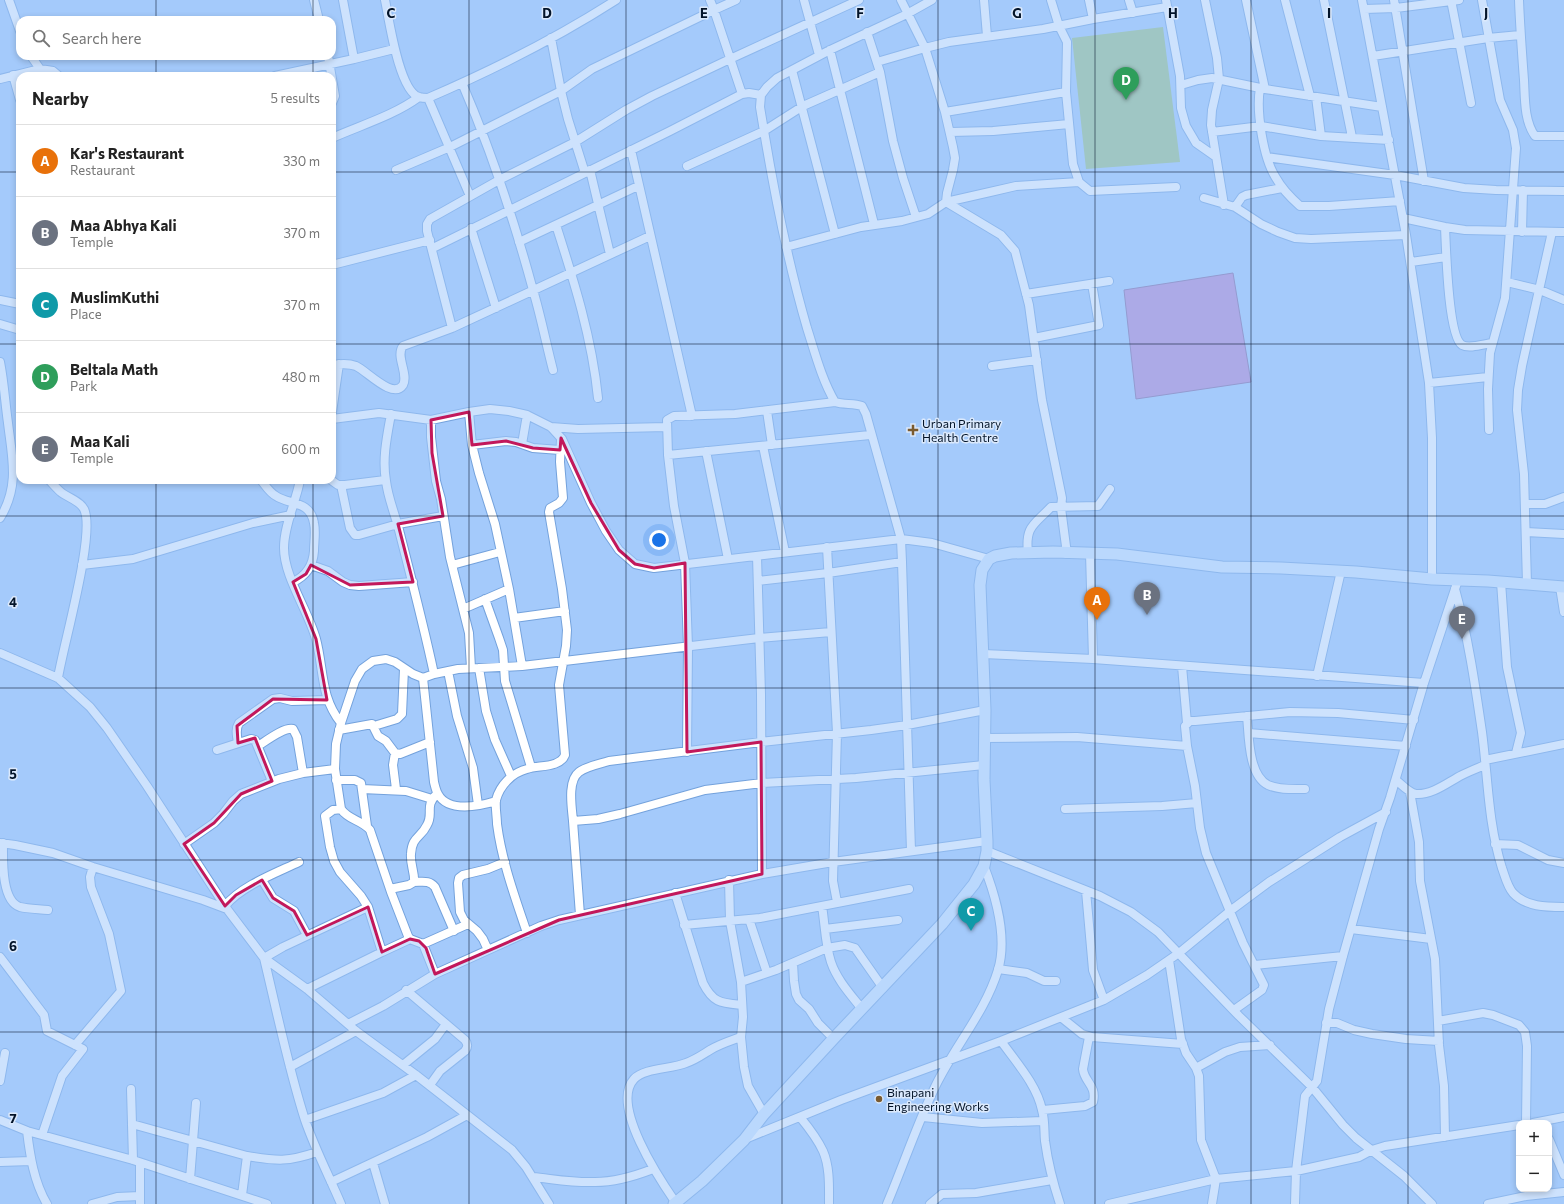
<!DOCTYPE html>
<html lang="en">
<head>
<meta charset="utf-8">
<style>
  body { margin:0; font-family:Commissioner,sans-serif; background:#f6f6f6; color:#222 }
  .controls { position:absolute; right:12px; bottom:12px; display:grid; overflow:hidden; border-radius:8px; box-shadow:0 2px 6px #0003 }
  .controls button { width:36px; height:36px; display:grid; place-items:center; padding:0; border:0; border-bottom:1px solid #e0e0e0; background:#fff; color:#222; font:20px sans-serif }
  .you { position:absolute; left:659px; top:540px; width:14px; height:14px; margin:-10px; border:3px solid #fff; border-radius:50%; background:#1a73e8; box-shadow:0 0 0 6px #1a73e833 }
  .badge { display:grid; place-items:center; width:26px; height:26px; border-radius:50%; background:#db2777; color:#fff; font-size:13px; font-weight:700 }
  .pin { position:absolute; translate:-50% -33px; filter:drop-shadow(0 1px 2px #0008) }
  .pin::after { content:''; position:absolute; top:21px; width:14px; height:12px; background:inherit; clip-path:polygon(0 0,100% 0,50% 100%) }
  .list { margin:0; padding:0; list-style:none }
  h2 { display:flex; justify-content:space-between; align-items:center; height:52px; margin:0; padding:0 16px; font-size:17px }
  h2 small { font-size:13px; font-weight:400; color:#767676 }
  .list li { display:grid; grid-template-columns:26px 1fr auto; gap:12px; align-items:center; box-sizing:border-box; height:72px; padding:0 16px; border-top:1px solid #e0e0e0 }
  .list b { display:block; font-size:15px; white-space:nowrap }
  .list p { margin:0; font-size:13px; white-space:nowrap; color:#767676 }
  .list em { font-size:13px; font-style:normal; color:#767676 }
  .icon { flex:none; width:22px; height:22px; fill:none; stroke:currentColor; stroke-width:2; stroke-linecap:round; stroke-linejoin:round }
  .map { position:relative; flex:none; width:1564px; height:1204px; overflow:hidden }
  .search { position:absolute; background:#fff; box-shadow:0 2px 6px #0003; left:16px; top:16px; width:320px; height:44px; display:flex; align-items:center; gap:10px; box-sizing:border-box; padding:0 14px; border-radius:12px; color:#767676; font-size:15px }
  .panel { position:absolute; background:#fff; box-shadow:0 2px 6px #0003; left:16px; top:72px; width:320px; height:412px; border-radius:12px }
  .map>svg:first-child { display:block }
  .green { fill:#99c181 }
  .water { fill:#b684ce; stroke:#80629c }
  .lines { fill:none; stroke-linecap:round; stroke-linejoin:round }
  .street-casing { stroke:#74a2dc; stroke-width:10 }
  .secondary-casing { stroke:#74a2dc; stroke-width:13 }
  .street { stroke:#fff; stroke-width:8 }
  .secondary { stroke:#d4e8ff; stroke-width:11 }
  .marked { fill:none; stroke:#c2185b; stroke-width:3; stroke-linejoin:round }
  .grid { fill:none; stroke:#031429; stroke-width:1; stroke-opacity:0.55 }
  .poi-dot { fill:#7a5b30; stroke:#dbe9fc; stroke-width:1.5 }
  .labels { text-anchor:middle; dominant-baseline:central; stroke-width:3; stroke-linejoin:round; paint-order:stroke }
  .poi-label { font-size:12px; fill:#031429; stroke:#dbe9fc; text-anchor:start }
  .grid-label { font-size:13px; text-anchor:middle; font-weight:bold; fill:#031429; stroke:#dbe9fc; stroke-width:3; stroke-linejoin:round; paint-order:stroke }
</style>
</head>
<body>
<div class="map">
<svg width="1564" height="1204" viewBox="0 0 1564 1204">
  <rect width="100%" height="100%" fill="#a4cafb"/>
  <path class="green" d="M1163 27 1180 162 1086 169 1072 38Z"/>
  <path class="water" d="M1233 273 1251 382 1136 399 1124 290Z"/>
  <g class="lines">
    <g class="street-casing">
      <path id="street" d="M9 0 20 31
        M314 0 319 20
        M343 0 354 59
        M385 0C389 19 399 91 419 97 422 98 426 98 428 98L470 196
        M710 0 714 10 736 0
        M804 0 819 55
        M901 0 925 48 945 112 953 147 955 158 953 170 947 193 946 202 1001 235 1015 251 1029 305 1042 400 1062 498 1061 508 1067 554
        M984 0 987 36
        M1051 0 1059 26 1067 42 1066 92 1073 164 1079 182 1090 191 1176 187
        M1089 0 1093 19
        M1129 0 1133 13
        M1166 0 1180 76 1181 108 1186 126 1196 143 1216 157
        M1205 0 1217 58 1219 79 1212 110 1211 125 1224 205
        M1246 0 1265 89
        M1285 0 1310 96
        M1324 0 1352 137
        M1362 0 1406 235 1429 383 1432 438V579
        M1394 0 1424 181
        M1451 0 1471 103
        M1482 0 1500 100 1513 130 1516 148 1505 298 1490 353 1488 389 1489 430
        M1519 0C1520 27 1522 53 1524 80 1525 98 1524 121 1535 136H1564
        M1364 9 1396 8 1459 0
        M867 32 880 72 893 141 903 178 916 217
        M551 38 561 91 568 119 585 173
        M830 50 874 224
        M31 56 40 69 53 71 59 76
        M328 56 335 96 332 103
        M1373 56 1488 38 1520 35
        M877 62 925 48 949 42 1043 29 1093 19 1167 7
        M792 70 835 234
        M880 72 803 106 764 131C775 197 788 263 807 328 815 353 822 380 835 402 844 405 853 403 862 406L866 414 901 539 932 543 989 559
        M13 75 20 100
        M275 76 354 59 394 49
        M0 79 40 69
        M462 83C491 150 514 220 533 290 541 317 546 343 553 370
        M1181 85 1198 80 1212 78 1265 89 1382 107
        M1260 88C1256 111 1263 158 1276 178 1282 189 1291 198 1300 206H1329L1400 201
        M1316 97 1321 136
        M428 98C493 70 557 38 616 0
        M945 112 1066 92
        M950 132 993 131 1069 124
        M1212 132 1261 126 1321 136 1389 140
        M332 138C361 125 393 116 419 97
        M631 150 692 416
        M1267 157 1395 175 1464 188 1496 190 1564 191
        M687 166 764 131 760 107 761 95 767 87 777 78 830 50 907 14 932 0
        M396 170 450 147 539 102 561 91 592 69 714 10 742 94
        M590 170 610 254
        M1204 198 1235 207 1261 224 1278 232 1295 238 1311 239 1406 235
        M1235 207 1242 197 1246 195 1282 188
        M1403 218 1445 227 1465 230 1564 232
        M556 225C574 281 592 338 598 398
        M1445 227C1446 247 1448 336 1462 345 1469 349 1484 344 1492 343
        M471 228 496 308
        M1522 232 1523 190
        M519 242 638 186
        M786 247 861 227 902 221 928 214 946 202 990 192 1016 186 1079 182
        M433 248 670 131 742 94 749 93 761 95
        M1411 262 1446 257
        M332 265 430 240
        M1507 282 1540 290 1564 300
        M1026 294 1109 281
        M0 300 20 304
        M0 324 20 330
        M452 328 427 231V224L430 219 499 180 575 142 626 110 652 96 730 59 859 0
        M1034 338 1099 325 1092 284
        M0 362C4 382 5 402 8 423 12 457 20 486 0 518
        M332 365C340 364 348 363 356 366 367 371 393 400 403 385 409 374 395 356 403 346L452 328 650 236
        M992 366 1037 360
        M1429 383 1488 377
        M767 411 772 445
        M332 412 339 364
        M469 412 472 445 479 473 495 524 509 589 522 666
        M391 414C387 436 382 459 386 481 388 499 396 516 400 534 412 581 424 627 434 674
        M332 419 379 413 431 420 469 412 490 409 509 411 527 415 551 427 562 439 591 503 606 531 619 550 635 564 654 568 901 539 902 562 828 573 758 581
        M431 420V437L436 481 441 499 450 557 469 633 471 668
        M551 427 578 429 666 427
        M522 444 527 415
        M472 445 506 441 516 442 533 448 560 450
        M763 446 785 552
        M706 451 728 559
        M668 455 870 435
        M49 480C54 485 57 489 62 493 69 498 80 501 84 509 96 533 63 646 58 678
        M261 480C266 486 269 492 276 496 289 505 310 500 314 523 316 532 314 542 314 551 313 566 306 576 293 582
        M331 480 338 485H345L385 480
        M341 485 350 528 355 535H359L398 524 443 516
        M1525 504H1545L1564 497
        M1526 532 1564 534
        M827 547 837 733 833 881 837 902
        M1028 553C1025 526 1034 525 1051 507L1098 506 1110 489
        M757 556 761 694 762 874
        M902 562 911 851
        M82 565 133 559 253 523 291 515
        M311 565 328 571 343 582 350 585 359 586 413 582
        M452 565 500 552
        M1501 582 1507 667 1521 733 1516 753
        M1527 584 1524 474 1517 410 1518 390 1522 366 1552 232
        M1560 587 1564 612
        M1455 589C1468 636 1475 684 1482 732 1488 778 1488 823 1502 868 1505 876 1507 886 1513 893 1526 907 1546 907 1564 907
        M485 599 499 638 503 650 505 681 531 767
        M463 609 509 589
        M514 618 565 611
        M0 653 58 678 90 707 107 728 147 786 227 909 264 958 307 989 356 1031 416 1075 512 1150 526 1167 549 1204
        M983 654 1093 659 1090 553
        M1093 659 1424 683
        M1182 666 1187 723
        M479 668 486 711 495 740 511 776
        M448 671 457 716 473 768 478 805
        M1317 676 1341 571
        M423 678 434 782C435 786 436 791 438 794 448 813 480 806 496 801
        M1247 716C1249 735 1248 775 1268 785 1279 790 1293 789 1305 789
        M341 723 355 681 362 669 373 661 386 659 395 662 413 674 423 678 434 674 458 669 522 666 759 638 831 632
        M374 726 397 719 402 714 404 669
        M339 730 372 724 378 736 386 741 395 753 400 754 430 742
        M1249 733 1406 746
        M984 738 1077 737 1187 746 1185 726 1190 721H1195L1290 712 1338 713 1414 720
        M238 743C237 736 235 729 239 723L273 699 280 698 292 701 327 700
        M258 746C266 741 284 727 293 729L297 737 303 773
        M1187 746 1195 786 1200 828 1206 853 1243 943 1264 985 1262 990 1234 1010
        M217 750 251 739 255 740 272 781
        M687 752 688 647 685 563 674 506 668 455 667 420 674 416 735 414 835 402
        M395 753 393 765 396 789
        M1485 760 1564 744
        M984 765 856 778 762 783 705 790 620 814 598 819 573 821C572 808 567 781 579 772 587 766 600 764 609 761L761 742 871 730 907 725 985 710
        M335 769 341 809C348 820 362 820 370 830L391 892 408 936 410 939 423 944 435 974
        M336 780H355L361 783 367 826
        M1396 780C1402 785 1409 793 1416 794 1433 795 1448 782 1462 775 1470 771 1478 768 1485 765
        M362 789 406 791 432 799
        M1410 792 1419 842 1420 881 1435 959 1439 1045 1444 1086 1445 1137
        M341 809 333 810 325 816 330 847 334 861 340 872 361 896 368 907 382 952
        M1065 809 1162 806 1197 803
        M573 821 580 915
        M0 843 15 845 53 853 93 867 203 900 227 909
        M3 843C3 859 1 901 20 907 28 909 39 909 48 910
        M184 844 214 823 223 814 233 801 241 794 279 779 303 773 335 769 336 744 341 723C320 697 324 669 316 639 308 610 284 577 284 548 284 525 296 502 300 480
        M1495 844 1518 845 1548 860 1564 863
        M987 851 1100 896 1131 912 1158 932 1239 1016 1312 1087 1343 1125 1356 1138 1404 1176 1432 1204
        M262 880 273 898 294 911 307 935
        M729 880 730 921 741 982 743 1017 741 1037 744 1067 748 1086 764 1114
        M414 882C423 882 429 880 435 887L454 931
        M390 889 409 885 414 882C415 873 410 864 411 854 412 836 421 838 427 825 434 813 424 806 437 794
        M1086 891 1093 970 1104 1000
        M675 893 703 983C713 1003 721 1003 742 1005
        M225 906C241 886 276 873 299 862
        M822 906C825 924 825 944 831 962 837 980 851 995 862 1009
        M749 919 767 973
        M684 925 760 918 909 889
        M825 929 898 920
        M1351 929 1431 939
        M527 933C515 897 502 862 497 824 497 817 495 807 496 800 500 785 512 773 527 769 538 765 560 768 565 755L559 685 566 646 567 630 562 589 549 512 550 508 559 503 563 498 560 462 561 439
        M423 944 468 924
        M488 950 483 939 477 931 464 920 460 912 458 883 459 878 463 875 488 869 505 862
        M0 957 44 1015 47 1031 83 1049 62 1076 42 1135
        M1169 960 1181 1039 1186 1053 1196 1068 1199 1076 1201 1140 1216 1179 1212 1204
        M793 963 794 981 796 994 799 1000 809 1009 818 1023 833 1038
        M1255 965 1343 956
        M998 969 1027 973 1044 981H1056
        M741 982 776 970 827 948 845 945 855 948 883 988
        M307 989 382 952 410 939
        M406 990 465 1040C468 1044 468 1047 465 1051L440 1071 430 1085
        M1062 1018 1082 1034 1092 1037 1183 1044
        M1438 1021 1483 1013 1493 1015 1519 1025 1525 1032 1527 1046 1526 1123
        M1326 1023H1337L1354 1030 1372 1034 1406 1039 1439 1041
        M348 1024 383 1006 435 974 541 926 559 920 762 874 833 862 987 841
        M1001 1041C1016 1062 1037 1085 1042 1110 1045 1120 1044 1131 1045 1141 1048 1163 1053 1183 1060 1204
        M75 1045 121 991 109 934 91 887 90 877 93 867
        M403 1065 435 1039 446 1024
        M290 1067 356 1031
        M1196 1068 1225 1052 1240 1047 1270 1045
        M0 1081 5 1053
        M131 1089 133 1160
        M1043 1110 1085 1106 1093 1102C1097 1085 1084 1082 1083 1069L1089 1037
        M800 1117C809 1128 817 1138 823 1151 830 1167 829 1187 829 1204
        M923 1117 982 1123 1043 1121
        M0 1120 27 1131 133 1160 267 1204
        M305 1120 383 1093 416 1075
        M1533 1123 1564 1117
        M132 1124 247 1156C277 1161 288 1162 317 1152
        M27 1131C30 1156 34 1182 47 1204
        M745 1139 841 1100 1001 1041 1104 1000 1147 975 1179 953 1230 911 1269 882 1340 837 1386 812
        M1549 1139 1564 1175
        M0 1162 31 1161
        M373 1163 385 1204
        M533 1177C553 1179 574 1183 595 1182 615 1182 635 1176 653 1169
        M190 1179 196 1103
        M331 1182 427 1137 467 1115
        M242 1195 247 1156
        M676 1203C660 1180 610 1105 634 1079 644 1068 672 1069 686 1063 695 1060 702 1055 710 1050 720 1044 730 1041 741 1037
        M92 1204 117 1197 140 1196
        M140 1204V1163
        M341 1204C329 1176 315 1149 305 1120 288 1067 277 1012 264 958L283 947 368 907
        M887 1204C903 1166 916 1127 934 1089 953 1048 985 1013 998 970 1008 937 996 897 984 866
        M930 1204 942 1194 976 1193 1052 1180
        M1109 1204 1216 1179 1296 1171 1359 1157 1372 1150 1385 1146 1519 1125
        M1295 1204 1296 1171 1305 1096 1317 1081 1329 1009 1343 956 1379 829 1390 798 1424 683 1458 580
        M1488 1204 1526 1196 1564 1192"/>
    </g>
    <g class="secondary-casing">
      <path id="secondary" d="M674 1204 702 1181 744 1140 764 1114 835 1037 942 924 974 884 984 866 987 851V841L984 780 985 710 980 585 982 570 989 559 995 556 1011 553 1053 552 1117 554 1222 567 1281 568 1356 572 1432 579 1488 581 1564 587"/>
    </g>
    <use href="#street" class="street"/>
    <use href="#secondary" class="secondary"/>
  </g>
  <path d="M0 0H1564V1204H0ZM469 412 472 445 506 441 533 448 560 450 561 438 591 503 619 550 635 564 654 568 685 563 687 752 761 742 762 874 559 920 435 974 426 948 419 941 410 939 382 952 368 907 307 935 294 911 273 898 262 880 236 895 225 906 184 844 214 823 241 794 272 781 255 738 238 743 237 726 273 699 327 700 316 639 293 582 306 574 311 565 350 585 413 582 398 524 443 516 432 453 431 420Z" fill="#a4cafb" fill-opacity=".55" fill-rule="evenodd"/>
  <path class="marked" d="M469 412 472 445 506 441 533 448 560 450 561 438 591 503 619 550 635 564 654 568 685 563 687 752 761 742 762 874 559 920 435 974 426 948 419 941 410 939 382 952 368 907 307 935 294 911 273 898 262 880 236 895 225 906 184 844 214 823 241 794 272 781 255 738 238 743 237 726 273 699 327 700 316 639 293 582 306 574 311 565 350 585 413 582 398 524 443 516 432 453 431 420Z"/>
  <path class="grid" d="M156 0V20M313 0V20M469 0V1204M626 0V1204M782 0V1204M938 0V1204M1095 0V1204M1251 0V1204M1408 0V1204M156 56V76M313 56V76M0 172H20M332 172H1564M0 344H20M332 344H1564M156 480V1204M313 480V1204M0 516H1564M0 688H1564M0 860H1564M0 1032H1564"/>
  <g class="poi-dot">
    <path d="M911 424h4v4h4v4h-4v4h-4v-4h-4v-4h4z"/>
    <circle cx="879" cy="1099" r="4"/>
  </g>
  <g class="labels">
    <g class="poi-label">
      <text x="922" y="423">Urban Primary<tspan x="922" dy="14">Health Centre</tspan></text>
      <text x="887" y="1092">Binapani<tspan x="887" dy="14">Engineering Works</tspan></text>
    </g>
  </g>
  <g class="grid-label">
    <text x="391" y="18">C</text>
    <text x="547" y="18">D</text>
    <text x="704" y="18">E</text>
    <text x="860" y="18">F</text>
    <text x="1017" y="18">G</text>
    <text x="1173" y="18">H</text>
    <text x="1329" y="18">I</text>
    <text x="1486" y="18">J</text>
    <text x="13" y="607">4</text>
    <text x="13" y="779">5</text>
    <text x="13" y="951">6</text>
    <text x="13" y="1123">7</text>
  </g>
</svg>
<div class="controls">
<button>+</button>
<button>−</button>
</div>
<div class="you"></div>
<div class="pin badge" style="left:1097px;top:620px;background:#e8710a">A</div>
<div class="pin badge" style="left:1147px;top:615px;background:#6b7280">B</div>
<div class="pin badge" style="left:971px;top:931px;background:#0f9aa8">C</div>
<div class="pin badge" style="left:1126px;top:100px;background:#2e9e5b">D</div>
<div class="pin badge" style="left:1462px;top:639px;background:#6b7280">E</div>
<div class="search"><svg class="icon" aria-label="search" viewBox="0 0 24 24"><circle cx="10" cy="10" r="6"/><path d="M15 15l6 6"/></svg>Search here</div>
<section class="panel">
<h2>Nearby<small>5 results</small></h2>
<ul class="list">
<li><span class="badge" style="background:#e8710a">A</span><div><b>Kar's Restaurant</b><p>Restaurant</p></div><em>330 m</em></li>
<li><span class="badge" style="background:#6b7280">B</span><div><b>Maa Abhya Kali</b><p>Temple</p></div><em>370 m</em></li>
<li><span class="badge" style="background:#0f9aa8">C</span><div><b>MuslimKuthi</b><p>Place</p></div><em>370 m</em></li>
<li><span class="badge" style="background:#2e9e5b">D</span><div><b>Beltala Math</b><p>Park</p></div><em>480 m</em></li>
<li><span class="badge" style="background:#6b7280">E</span><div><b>Maa Kali</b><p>Temple</p></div><em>600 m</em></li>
</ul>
</section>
</div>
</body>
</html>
